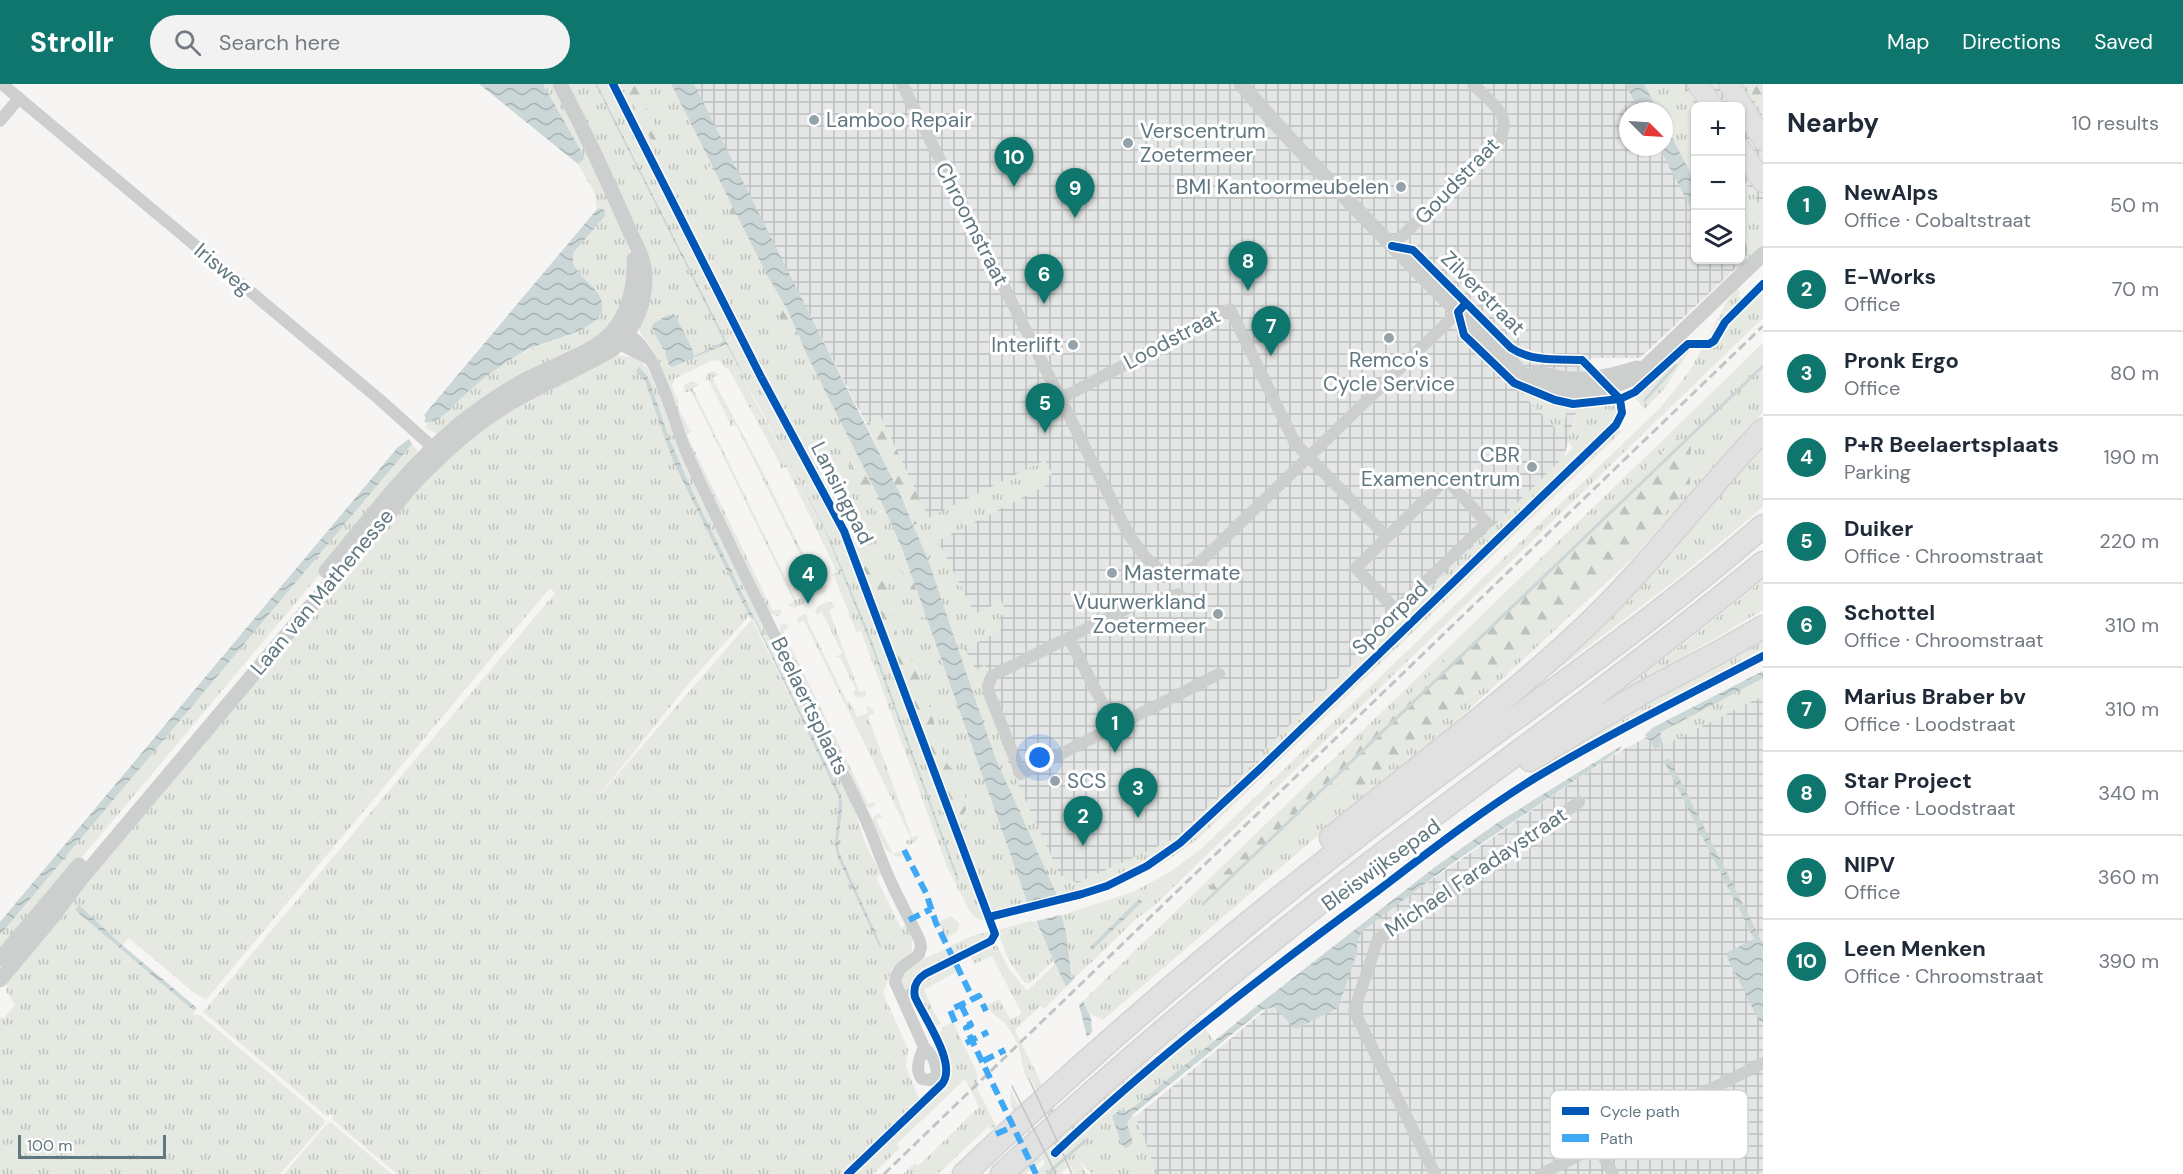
<!DOCTYPE html>
<html lang="en">
<head>
<meta charset="utf-8">
<style>
  body { margin:0; font-family:"DM Sans",sans-serif; background:#f2f2f3; color:#1f2937 }
  .controls { position:absolute; right:18px; top:18px; display:grid; overflow:hidden; border-radius:9px; box-shadow:0 2px 4px #0004 }
  .controls button { width:54px; height:54px; display:grid; place-items:center; padding:0; border:0; border-bottom:2px solid #e0e1e3; background:#fff; color:#1f2937; font:30px sans-serif }
  .compass { position:absolute; left:1619px; top:18px; width:54px; height:54px; border-radius:50%; background:#fff; box-shadow:0 2px 4px #0004; rotate:114deg }
  .scale { position:absolute; left:18px; bottom:15px; width:148px; box-sizing:border-box; padding-left:6px; border:3px solid #607780; border-top:0; font-size:16px; line-height:21px; white-space:nowrap; color:#607780; -webkit-text-stroke:4px #fff; paint-order:stroke }
  .you { position:absolute; left:1040px; top:674px; width:21px; height:21px; margin:-15px; border:4px solid #fff; border-radius:50%; background:#1a73e8; box-shadow:0 0 0 9px #1a73e833 }
  .badge { display:grid; place-items:center; width:39px; height:39px; border-radius:50%; background:#0f766e; color:#fff; font-size:20px; font-weight:700 }
  .pin { position:absolute; translate:-50% -50px; filter:drop-shadow(0 2px 3px #0008) }
  .pin::after { content:''; position:absolute; top:32px; width:21px; height:18px; background:inherit; clip-path:polygon(0 0,100% 0,50% 100%) }
  .list { margin:0; padding:0; list-style:none }
  h2 { display:flex; justify-content:space-between; align-items:center; height:78px; margin:0; padding:0 24px; font-size:26px }
  h2 small { font-size:20px; font-weight:400; color:#747a83 }
  .list li { display:grid; grid-template-columns:39px 1fr auto; gap:18px; align-items:center; box-sizing:border-box; height:84px; padding:0 24px; border-top:2px solid #e0e1e3 }
  .list b { display:block; font-size:22px; white-space:nowrap }
  .list p { margin:0; font-size:20px; white-space:nowrap; color:#747a83 }
  .list em { font-size:20px; font-style:normal; color:#747a83 }
  .icon { flex:none; width:33px; height:33px; fill:none; stroke:currentColor; stroke-width:2; stroke-linecap:round; stroke-linejoin:round }
  .map { position:relative; flex:none; width:1763px; height:1090px; overflow:hidden }
  header { display:flex; align-items:center; gap:36px; box-sizing:border-box; height:84px; padding:0 30px; background:#0f766e; color:#fff }
  header strong { font-size:28px }
  nav { display:flex; gap:33px; margin-inline-start:auto; font-size:21px }
  .search { width:420px; height:54px; background:#f2f2f3; display:flex; align-items:center; gap:15px; box-sizing:border-box; padding:0 21px; border-radius:33px; color:#747a83; font-size:22px }
  main { display:flex }
  aside { flex:1; background:#fff }
  .map>svg:first-child { display:block }
  .industrial { fill:url(#industrial-grid); fill-rule:evenodd }
  .grass { fill:url(#grass-tufts); fill-rule:evenodd }
  .forest { fill:url(#forest-firs) }
  .water { fill:url(#water-waves) }
  .pier { fill:#f6f5f4 }
  .lines { fill:none; stroke-linecap:round; stroke-linejoin:round }
  .stream { stroke:#cbd6d7; stroke-width:3 }
  .primary-casing { stroke:#d2d3d3; stroke-width:22 }
  .motorway-casing { stroke:#d2d3d3; stroke-width:25 }
  .minor { stroke:#cdcfcf; stroke-width:12 }
  .tertiary { stroke:#cdcfcf; stroke-width:15 }
  .primary { stroke:#e1e1e2; stroke-width:20 }
  .motorway { stroke:#e1e1e2; stroke-width:22 }
  .tram { stroke:#c2c5c5; stroke-width:1.5 }
  .rail { stroke:#c2c5c5; stroke-width:3; stroke-dasharray:9 4.5; stroke-linecap:butt }
  .quiet { stroke:#3fa9f5; stroke-width:6; stroke-dasharray:12 6; stroke-linecap:butt }
  .cycleway-casing { stroke:#fff; stroke-width:11 }
  .cycleway { stroke:#0057b8; stroke-width:8 }
  .poi-dot { fill:#94a3a9; stroke:#fff; stroke-width:2 }
  .labels { text-anchor:middle; dominant-baseline:central; stroke-width:6; stroke-linejoin:round; paint-order:stroke }
  .poi-label { font-size:21px; fill:#607780; stroke:#fff; text-anchor:start }
  .street-label { font-size:21px; fill:#607780; stroke:#fff }
  .key { fill:#fff; stroke:#cfd6d9; stroke-width:1.5 }
  .key-label { font-size:16px; fill:#607780 }
</style>
</head>
<body>
<header>
<strong>Strollr</strong>
<div class="search"><svg class="icon" aria-label="search" viewBox="0 0 24 24"><circle cx="10" cy="10" r="6"/><path d="M15 15l6 6"/></svg>Search here</div>
<nav><a>Map</a><a>Directions</a><a>Saved</a></nav>
</header>
<main>
<div class="map">
<svg width="1763" height="1090" viewBox="0 0 1763 1090">
  <defs>
    <pattern id="industrial-grid" width="8" height="8" patternUnits="userSpaceOnUse" patternTransform="scale(1.5)"><rect width="8" height="8" fill="#e5e7e6"/><path d="M0 4h8M4 0v8" fill="none" stroke="#bdc0c0"/></pattern>
    <pattern id="grass-tufts" width="24" height="20" patternUnits="userSpaceOnUse" patternTransform="scale(1.5)"><rect width="24" height="20" fill="#e6e9e2"/><path d="M3 7l-1-3M5 7V3M7 7l1-3M15 17l-1-3M17 17v-4M19 17l1-3" fill="none" stroke="#bec2bc"/></pattern>
    <pattern id="forest-firs" width="22" height="20" patternUnits="userSpaceOnUse" patternTransform="scale(1.5)"><rect width="22" height="20" fill="#e6e9e2"/><path d="M5 1l3.5 6h-7zM16 11l3.5 6h-7z" fill="#bec2bc"/></pattern>
    <pattern id="water-waves" width="16" height="10" patternUnits="userSpaceOnUse" patternTransform="scale(1.5)"><rect width="16" height="10" fill="#cbd6d7"/><path d="M0 5q4-4 8 0t8 0" fill="none" stroke="#a8b2b4"/></pattern>
  </defs>
  <rect width="100%" height="100%" fill="#f6f5f4"/>
  <path class="industrial" d="M693 0H1763V159L1640 274H1591L1561 384 1242 696 1174 757 1060 810 990 644 902 409 765 144ZM1696 22H1740V176H1696ZM1628 27H1664V63H1628Z
    M1763 590V1090H1148L1129 1038 1364 845 1411 810 1606 675Z"/>
  <path class="grass" d="M543 0H554L617 131 629 164 632 179V194L611 243 437 350 425 344 427 339C431 337 436 337 440 334 451 326 459 314 470 306 484 293 514 272 531 265 553 255 591 250 601 226 610 205 565 190 574 168L605 132 600 124 596 123 595 110 578 80 585 74Z
    M564 0H595L755 317 824 444 870 559 957 796 868 547 825 444 756 316 597 0H609L743 268 836 436 862 498 988 837 977 835 970 828 947 783 861 547 854 549 856 547 834 492H831L837 488 786 383 779 385 781 383 777 374 728 284H725L720 277 713 276 674 295 672 303 679 319 677 321 690 347H693L687 351 773 527 781 525V529L778 532 770 530 690 367 663 290 651 263 640 249V242L648 201Z
    M616 0H671L712 82 708 84 740 150 746 148 766 189 759 195 801 271H807L853 360 848 363 847 375 861 401 868 421 881 428 885 426 901 462 1028 820 994 828 990 825 958 740 968 722 956 689 948 681 939 665 934 638 916 582 902 567 894 538 892 517 856 436 857 471 833 421 706 179Z
    M1644 0H1681L1696 22 1695 98 1664 38V27H1658Z
    M1741 90 1763 126V162L1738 185 1730 176H1736L1739 179 1749 169 1743 152 1741 154Z
    M1763 203V234L1154 822 1136 835 1072 897 1066 848 1062 831 1135 807 1173 786 1202 764 1660 324 1688 289 1703 263H1711L1715 260 1730 234Z
    M1737 205 1740 208 1738 211 1741 214 1722 233 1707 256 1726 219Z
    M1763 259V328L1633 474 1449 644 1328 743 1103 936 1089 929 1083 917ZM1678 353 1691 363 1690 400 1638 459 1486 598 1361 705 1337 708 1223 816 1210 803Z
    M1690 262 1692 263 1664 305 1645 325 1633 312 1643 305Z
    M613 271 638 274 647 284 657 301 679 368 855 727 865 759 881 790 876 793 901 844 906 841 912 854V867L892 885 883 909 908 965 906 983 920 1017 845 1090H397L333 1036 332 1030 326 1032 203 928 555 509 550 504 206 916 193 908 129 854 122 861 80 822 75 826 194 927 193 931H200L325 1036 324 1040 280 1090H0V933L4 934 15 921 6 907 7 895 432 387 482 343ZM641 290 651 301 669 354 696 415 842 717 838 759 839 768 881 861 880 863 838 774 835 762 839 714 752 535 592 720 691 597 749 532 673 377 651 311Z
    M1481 272C1488 278 1495 286 1502 292 1521 308 1544 318 1568 321L1564 342 1557 353H1554L1558 347 1515 303 1512 305Z
    M713 287 719 290 712 294 758 378 819 502 826 501V508L814 512 811 509 817 505 736 341 729 343 730 339 709 297 706 296 707 290Z
    M692 297 699 300 693 305 796 516 804 514 803 520 795 524 788 521 794 517 691 307 684 309V301Z
    M1613 319 1619 327 1615 338 1465 483 1459 476 1573 364 1567 356 1574 342 1577 321Z
    M1617 344 1621 348 1199 754C1153 789 1119 805 1062 819 1071 813 1090 811 1102 807 1135 795 1164 776 1191 754Z
    M1763 356V423L1672 499 1516 617Z
    M412 360 418 367 405 389 0 871V851Z
    M1045 376 1052 390 1044 395 1047 401 938 457 975 530 1001 517 1007 530 996 536 1001 546 965 565 976 586 985 581 988 589 982 597 985 608 1009 680 1060 791 1077 799 1176 754 1255 678 1259 681C1223 716 1188 756 1144 782 1118 797 1087 807 1057 813L995 673 928 476 914 441Z
    M1456 479 1462 486 1261 679 1256 674Z
    M1763 496V526L1677 577 1625 611 1588 631 1695 551Z
    M827 518H831L835 524 829 526 859 608 866 607V611L862 614 855 612 853 608 856 606 840 573H836L842 569 822 528 817 530 815 529 817 523Z
    M805 530 809 534 807 536 847 618 850 617 857 633 868 629 866 622 873 625 874 629 868 632 912 753 919 751 916 758 909 761 905 758 911 754 804 537 797 539 798 533Z
    M786 539 789 544 783 547 868 720 875 718V722L870 724 865 722 780 549V541Z
    M1763 555V565L1546 682 1545 677 1659 610Z
    M1763 594V612L1664 661 1660 653 1661 648Z
    M879 729 882 733 876 736 893 770 899 767 902 771H905L897 773 886 766 872 737 873 734Z
    M951 832 959 839C960 848 954 850 946 854L945 851 947 849 944 850 939 838Z
    M1034 836 1061 889 1066 903 1044 925 1040 922 1015 946 1065 1047 1199 935 1201 939 1107 1017 1068 1053 1070 1057 1204 943 1214 957 1131 1025 1125 1027 1120 1026 1131 1061 1132 1059 1127 1039 1132 1031 1137 1036 1157 1090H1092L1080 1077 1086 1090H1074L1070 1081 1060 1090H1034L1045 1080 1043 1075 1026 1090H1018L1031 1052C1017 1039 1008 1026 1011 1006L1041 1068 1058 1054 1031 995 1027 996C1023 987 1023 981 1021 972 1020 962 1013 950 1007 942 1001 933 994 935 987 921L1000 915 1010 935 1021 930 1020 926 992 872 974 880 971 873 972 870 995 858 1009 885 1027 907 1055 880 1053 877 1030 899H1025L1009 877 997 846Z
    M991 847 990 855 955 872 950 862 972 852Z
    M945 865 950 874C931 884 903 892 915 918L911 920 900 895 907 883Z
    M952 879 956 888 924 906 940 940 933 944C913 902 908 901 952 879Z
    M953 938 977 989 978 1006 996 1042 991 1045 1013 1090 989 1042 938 1090H903L915 1079 918 1082 979 1023 965 995 897 1060 900 1064 873 1090H851L945 1000C954 981 944 967 935 949L942 947 941 944Z
    M331 1038 334 1041 392 1090H284L324 1043Z"/>
  <path class="forest" d="M624 0H635L664 60 655 64Z
    M1744 0H1763V31L1762 30Z
    M712 82H713L746 148 740 150 707 84Z
    M767 189 788 227 807 271 801 272 758 194Z
    M881 333 929 434 914 441 866 340Z
    M1678 353 1691 363 1690 400 1638 459 1486 598 1361 705 1337 709 1223 816 1209 803Z
    M853 360 885 426 877 428 868 421 845 369 848 363Z
    M856 436H863L892 517 894 538 902 567 916 582 934 638 939 665 948 681 956 689 968 722 958 740 857 471Z
    M900 460 926 533H919L893 465Z"/>
  <path class="water" d="M479 0H543L585 74 578 80Z
    M595 0H597L756 316 825 444 868 547 959 796H957L870 559 824 444 726 260 672 283 669 281 665 268 666 266 663 265 652 244 653 240 667 231H675C679 239 694 265 694 272L724 257Z
    M671 0H694L900 410 928 476 995 673 1056 809 1066 848 1072 897 1066 903 1028 820 901 462 885 426 807 271 788 227 766 189Z
    M1625 0H1644L1658 27H1640Z
    M1664 38 1695 98V132L1659 63H1664Z
    M598 124 605 126V132L574 168C565 191 607 202 602 226 598 246 548 257 531 264 514 272 484 293 470 306 460 314 451 326 440 334 436 337 431 337 427 339L424 337 426 334 424 331Z
    M639 283 647 292 651 301 669 354 696 415 841 711C845 731 836 749 839 768L881 861 880 864 838 774 835 762 839 714 754 536 749 532 673 377 645 297 636 287Z
    M409 355 412 360 0 851V838L398 363Z
    M1763 587V594L1661 648 1660 653 1664 661 1655 665 1645 651 1652 644Z
    M1621 662V665L1457 776 1362 847 1357 859V869L1338 924 1296 945 1274 923 1262 926 1132 1031 1127 1039 1133 1059 1126 1064 1122 1061 1112 1032 1120 1026 1125 1027 1131 1025 1258 921 1435 783 1500 737Z
    M1669 674 1763 860V939L1759 937 1727 873 1728 868 1754 855 1664 677Z
    M1139 815 1142 818 1092 866 1089 864Z
    M79 821 122 861 197 924 194 927 75 826Z
    M1083 917 1091 934 1092 948 1087 953 1079 921Z"/>
  <path class="pier" d="M1060 812 1065 830 1032 838 1025 821Z"/>
  <g class="lines">
    <path class="stream" d="M1645 316 1676 281
      M1203 820 1763 282
      M1047 1090 1085 1057"/>
    <g class="primary-casing">
      <path id="primary" d="M1698 0 1713 22
        M1729 0 1763 56
        M1740 64 1763 98"/>
    </g>
    <g class="motorway-casing">
      <path id="motorway" d="M1530 676 1642 609 1716 570 1763 543
        M1331 754C1416 684 1506 618 1586 542 1650 481 1702 410 1763 346
        M964 1090C1104 957 1252 831 1406 715 1525 625 1650 541 1763 442
        M1002 1090C1114 987 1229 888 1350 795 1487 689 1629 590 1763 479"/>
    </g>
    <path class="minor" d="M2 0 379 315 439 369
      M902 0 1128 449C1139 465 1156 493 1178 490 1185 489 1190 485 1196 482L1458 228
      M0 37 19 14
      M1392 162 1497 59C1516 32 1491 19 1473 0
      M620 248C655 251 674 342 687 370 742 490 803 606 860 724 872 747 879 772 890 796 899 816 910 836 920 857L921 863 919 870C909 880 897 881 895 898L924 963C931 970 939 981 936 992L930 996 922 995C914 986 920 973 924 963
      M616 253 619 260 649 275
      M1060 315 1230 225 1295 359 1387 453
      M1446 395 1487 439 1396 526 1356 484Z
      M1179 510 1167 514 1144 516 992 592 988 602 989 609 1021 690 1219 590
      M1069 554 1114 642
      M1598 1062 1613 1090
      M1435 1090 1354 927 1378 855 1579 718
      M1541 1090 1763 979"/>
    <path class="tertiary" d="M1241 0C1301 70 1367 136 1431 201 1458 228 1484 256 1513 280 1517 284 1521 290 1526 293 1560 315 1601 310 1635 293L1763 170
      M1538 288C1573 301 1602 295 1637 284
      M326 487C373 432 416 371 475 328 492 316 510 304 529 294 554 281 594 268 612 248 629 228 635 201 634 175
      M0 875 79 781
      M0 896 51 835 81 795 416 397C443 370 471 343 504 323 539 301 578 286 613 265 637 245 648 214 644 183 642 168 632 155 627 141 606 93 584 46 560 0"/>
    <use href="#primary" class="primary"/>
    <use href="#motorway" class="motorway"/>
    <path class="tram" d="M1029 995 1072 1090
      M1012 1002 1056 1090"/>
    <path class="rail" d="M884 1090 1763 242"/>
    <path class="quiet" d="M904 766 926 809 936 839 973 915
      M909 836 931 825
      M961 921 971 941 966 944 1036 1090
      M955 938 950 926 979 912 986 927
      M966 959 988 948
      M983 977 1005 966
      M996 1050 1012 1043"/>
    <g class="cycleway-casing">
      <path id="cycleway" d="M613 0 761 293 844 447 995 850 991 857 925 890C916 896 913 903 915 913 924 934 958 980 942 1000L848 1090
        M1392 162 1413 166 1511 264C1532 278 1558 275 1582 276L1620 315
        M1466 219 1458 228 1464 251 1514 299 1555 316 1573 320 1620 315
        M989 833 1082 810 1107 802 1147 782 1180 759 1263 682 1616 341 1622 329 1620 315 1635 308 1688 260H1709L1714 257 1725 238 1763 200
        M1055 1069C1154 975 1263 891 1372 811 1425 771 1478 729 1535 694 1609 650 1686 612 1763 572"/>
    </g>
    <use href="#cycleway" class="cycleway"/>
  </g>
  <g class="poi-dot">
    <circle cx="814" cy="36" r="6"/>
    <circle cx="1128" cy="59" r="6"/>
    <circle cx="1401" cy="103" r="6"/>
    <circle cx="1389" cy="254" r="6"/>
    <circle cx="1073" cy="261" r="6"/>
    <circle cx="1532" cy="383" r="6"/>
    <circle cx="1112" cy="489" r="6"/>
    <circle cx="1218" cy="530" r="6"/>
    <circle cx="1055" cy="697" r="6"/>
  </g>
  <g class="labels">
    <g class="poi-label">
      <text x="826" y="36">Lamboo Repair</text>
      <text x="1140" y="47">Verscentrum<tspan x="1140" dy="24">Zoetermeer</tspan></text>
      <text x="1389" y="103" text-anchor="end">BMI Kantoormeubelen</text>
      <text x="1061" y="261" text-anchor="end">Interlift</text>
      <text x="1389" y="276" text-anchor="middle">Remco's<tspan x="1389" dy="24">Cycle Service</tspan></text>
      <text x="1520" y="371" text-anchor="end">CBR<tspan x="1520" dy="24">Examencentrum</tspan></text>
      <text x="1124" y="489">Mastermate</text>
      <text x="1206" y="518" text-anchor="end">Vuurwerkland<tspan x="1206" dy="24">Zoetermeer</tspan></text>
      <text x="1067" y="697">SCS</text>
    </g>
    <g class="street-label">
      <text transform="translate(1457 97) rotate(-46)">Goudstraat</text>
      <text transform="translate(972 140) rotate(63)">Chroomstraat</text>
      <text transform="translate(223 185) rotate(40)">Irisweg</text>
      <text transform="translate(1483 209) rotate(45)">Zilverstraat</text>
      <text transform="translate(1172 255) rotate(-28)">Loodstraat</text>
      <text transform="translate(842 409) rotate(63)">Lansingpad</text>
      <text transform="translate(322 508) rotate(-50)">Laan van Mathenesse</text>
      <text transform="translate(1390 534) rotate(-44)">Spoorpad</text>
      <text transform="translate(810 622) rotate(64)">Beelaertsplaats</text>
      <text transform="translate(1381 781) rotate(-36)">Bleiswijksepad</text>
      <text transform="translate(1476 788) rotate(-34)">Michael Faradaystraat</text>
    </g>
  </g>
  <rect x="1550" y="1006" width="198" height="69" rx="9" class="key"/>
  <rect x="1562" y="1023" width="27" height="8" fill="#0057b8"/>
  <rect x="1562" y="1050" width="27" height="8" fill="#3fa9f5"/>
  <g class="key-label">
    <text x="1600" y="1033">Cycle path</text>
    <text x="1600" y="1060">Path</text>
  </g>
</svg>
<div class="controls">
<button>+</button>
<button>−</button>
<button><svg class="icon" aria-label="layers" viewBox="0 0 24 24"><path d="M12 4l9 5-9 5-9-5zM3 14l9 5 9-5"/></svg></button>
</div>
<svg class="compass" viewBox="-18 -18 36 36"><path d="M0-13l5 13h-10z" fill="#e53935"/><path d="M0 13l5-13h-10z" fill="#747a83"/></svg>
<div class="scale">100 m</div>
<div class="you"></div>
<div class="pin badge" style="left:1115px;top:669px">1</div>
<div class="pin badge" style="left:1083px;top:762px">2</div>
<div class="pin badge" style="left:1138px;top:734px">3</div>
<div class="pin badge" style="left:808px;top:520px">4</div>
<div class="pin badge" style="left:1045px;top:349px">5</div>
<div class="pin badge" style="left:1044px;top:220px">6</div>
<div class="pin badge" style="left:1271px;top:272px">7</div>
<div class="pin badge" style="left:1248px;top:207px">8</div>
<div class="pin badge" style="left:1075px;top:134px">9</div>
<div class="pin badge" style="left:1014px;top:103px">10</div>
</div>
<aside>
<h2>Nearby<small>10 results</small></h2>
<ul class="list">
<li><span class="badge">1</span><div><b>NewAlps</b><p>Office · Cobaltstraat</p></div><em>50 m</em></li>
<li><span class="badge">2</span><div><b>E-Works</b><p>Office</p></div><em>70 m</em></li>
<li><span class="badge">3</span><div><b>Pronk Ergo</b><p>Office</p></div><em>80 m</em></li>
<li><span class="badge">4</span><div><b>P+R Beelaertsplaats</b><p>Parking</p></div><em>190 m</em></li>
<li><span class="badge">5</span><div><b>Duiker</b><p>Office · Chroomstraat</p></div><em>220 m</em></li>
<li><span class="badge">6</span><div><b>Schottel</b><p>Office · Chroomstraat</p></div><em>310 m</em></li>
<li><span class="badge">7</span><div><b>Marius Braber bv</b><p>Office · Loodstraat</p></div><em>310 m</em></li>
<li><span class="badge">8</span><div><b>Star Project</b><p>Office · Loodstraat</p></div><em>340 m</em></li>
<li><span class="badge">9</span><div><b>NIPV</b><p>Office</p></div><em>360 m</em></li>
<li><span class="badge">10</span><div><b>Leen Menken</b><p>Office · Chroomstraat</p></div><em>390 m</em></li>
</ul>
</aside>
</main>
</body>
</html>
